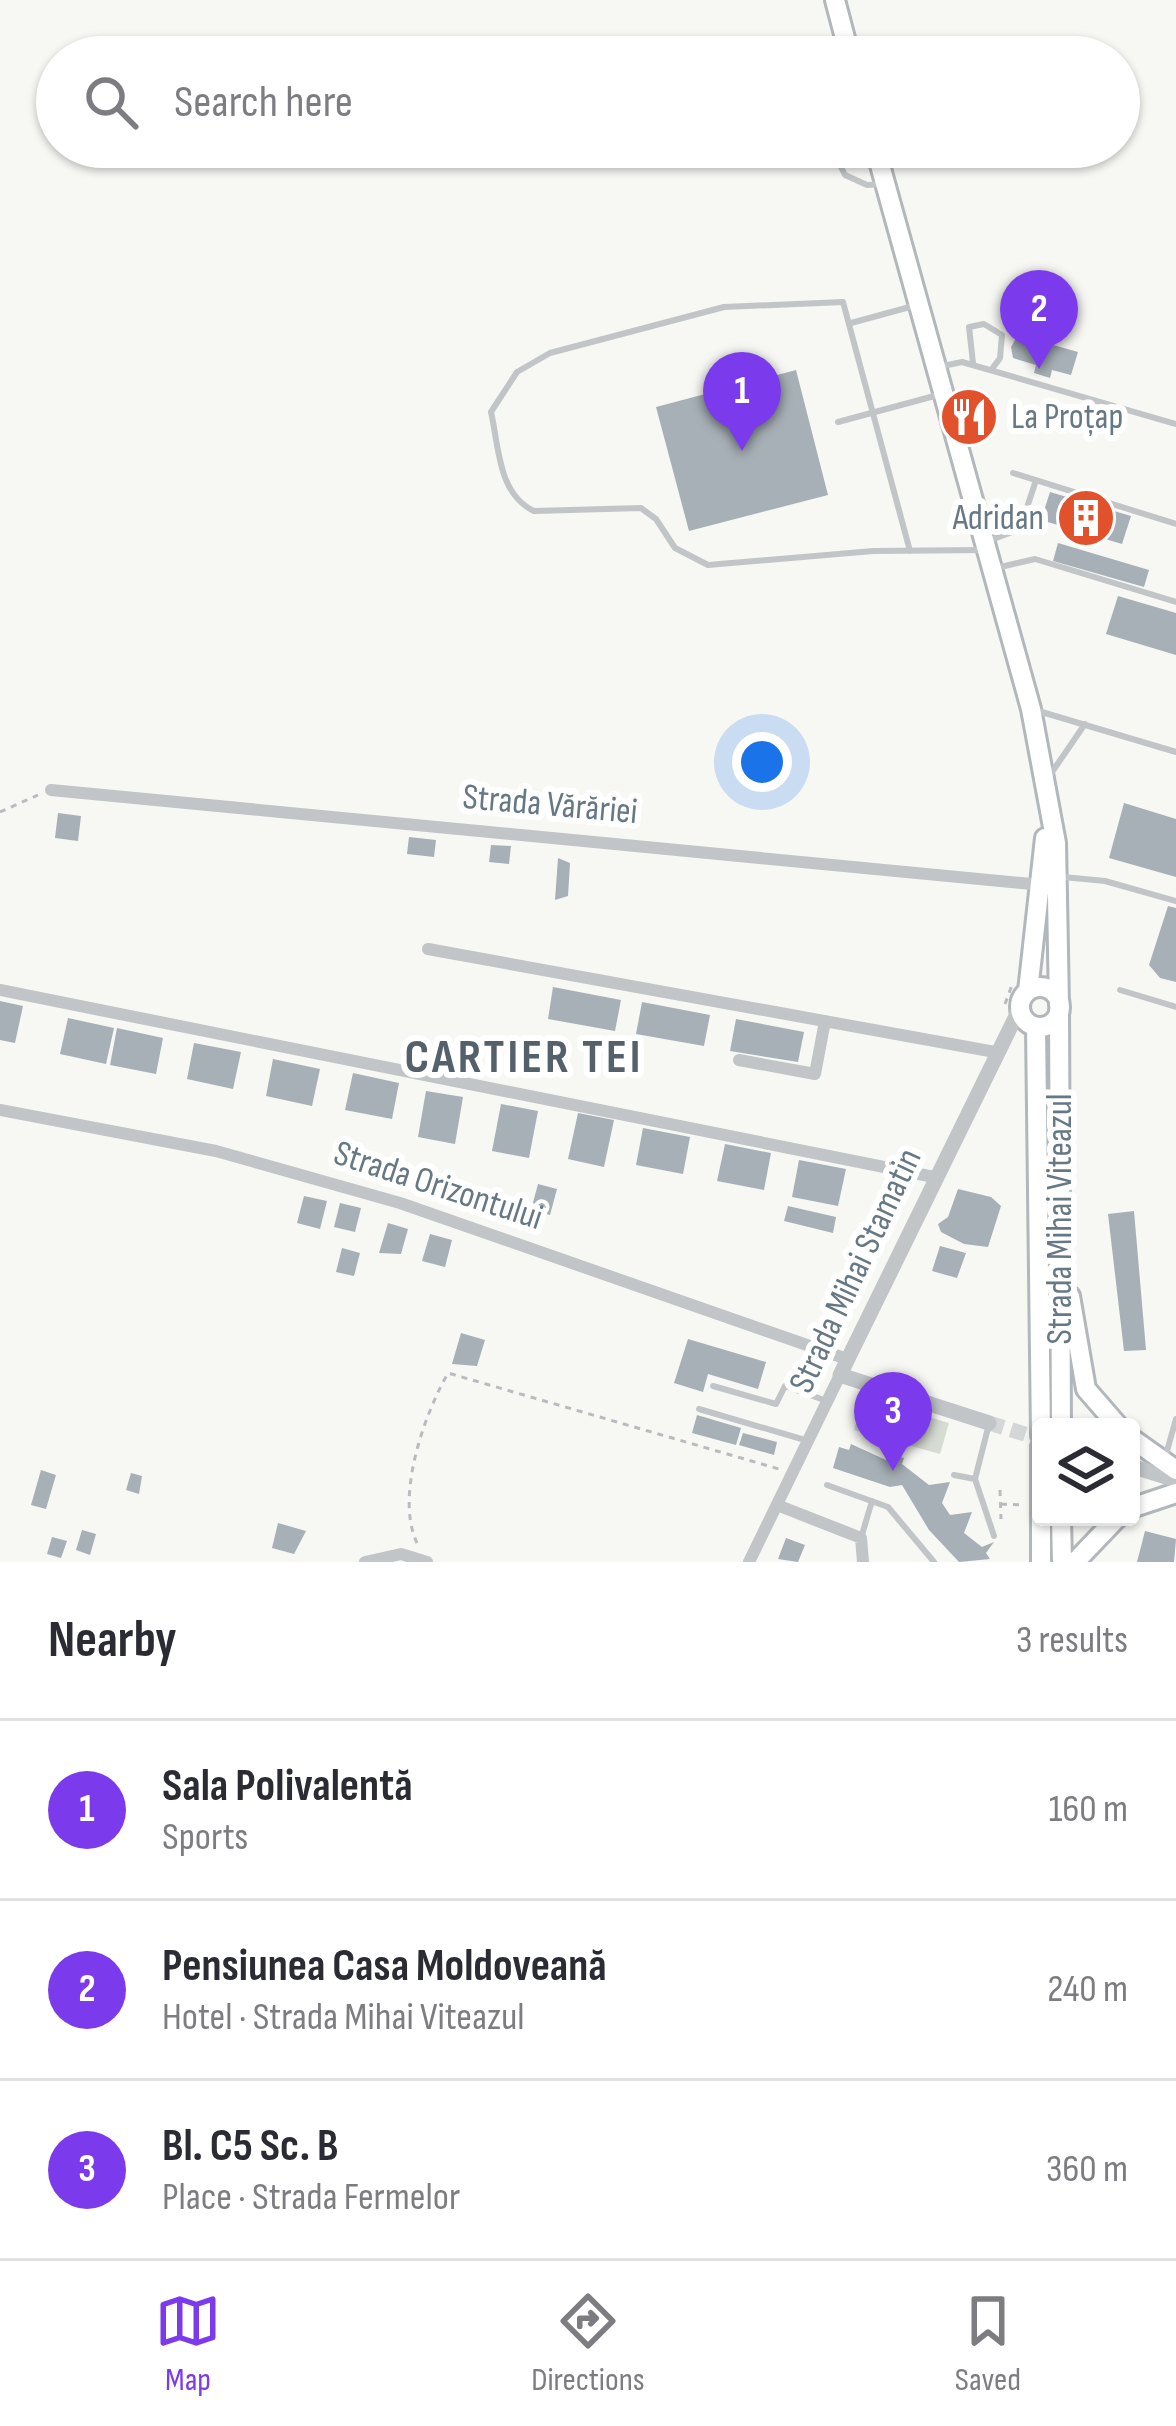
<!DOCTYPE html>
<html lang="en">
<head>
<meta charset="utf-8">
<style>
  body { margin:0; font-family:"Sofia Sans Condensed",sans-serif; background:#f2f2f3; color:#2b2b33 }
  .controls { position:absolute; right:36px; bottom:36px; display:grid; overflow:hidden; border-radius:12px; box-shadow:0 3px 9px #0004 }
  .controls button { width:108px; height:108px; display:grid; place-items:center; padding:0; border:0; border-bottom:3px solid #e1e1e2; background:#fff; color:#2b2b33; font:60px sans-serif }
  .you { position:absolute; left:762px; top:762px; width:42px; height:42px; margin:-30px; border:9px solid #fff; border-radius:50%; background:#1a73e8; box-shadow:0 0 0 18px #1a73e833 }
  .badge { display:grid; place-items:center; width:78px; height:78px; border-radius:50%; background:#7c3aed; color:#fff; font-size:39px; font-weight:700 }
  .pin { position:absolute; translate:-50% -99px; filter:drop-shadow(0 3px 6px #0008) }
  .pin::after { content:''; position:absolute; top:63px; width:42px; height:36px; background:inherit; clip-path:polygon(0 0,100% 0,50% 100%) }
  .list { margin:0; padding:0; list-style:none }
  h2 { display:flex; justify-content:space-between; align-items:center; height:156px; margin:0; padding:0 48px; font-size:51px }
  h2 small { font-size:39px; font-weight:400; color:#7c7c81 }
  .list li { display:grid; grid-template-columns:78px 1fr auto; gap:36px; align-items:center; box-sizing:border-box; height:180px; padding:0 48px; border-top:3px solid #e1e1e2 }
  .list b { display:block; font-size:45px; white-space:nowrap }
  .list p { margin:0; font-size:39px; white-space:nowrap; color:#7c7c81 }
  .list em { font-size:39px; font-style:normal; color:#7c7c81 }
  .icon { flex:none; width:66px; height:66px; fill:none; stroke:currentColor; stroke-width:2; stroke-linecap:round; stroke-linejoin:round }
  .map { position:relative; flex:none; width:1176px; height:1562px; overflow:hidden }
  .search { position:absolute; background:#fff; box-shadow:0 3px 9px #0004; left:36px; right:36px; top:36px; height:132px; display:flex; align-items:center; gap:30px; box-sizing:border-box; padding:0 42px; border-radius:66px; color:#7c7c81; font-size:45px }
  .sheet { height:696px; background:#fff }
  nav { display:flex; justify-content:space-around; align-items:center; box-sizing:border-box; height:168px; border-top:3px solid #e1e1e2; background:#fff; font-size:33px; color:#7c7c81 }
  nav a { display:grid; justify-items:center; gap:6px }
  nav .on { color:#7c3aed }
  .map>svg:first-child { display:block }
  .green { fill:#d7dcd3 }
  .building { fill:#a7b0b6 }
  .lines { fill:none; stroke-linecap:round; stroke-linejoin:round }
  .tertiary-tunnel { stroke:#d3d7d8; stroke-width:15; stroke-dasharray:15 8; stroke-linecap:butt }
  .primary-casing { stroke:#b2b7bb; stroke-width:24 }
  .path { stroke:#b9bcbf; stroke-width:3; stroke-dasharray:6 6; stroke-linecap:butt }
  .service { stroke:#c1c5c8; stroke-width:6 }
  .minor { stroke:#c1c5c8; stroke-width:12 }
  .tertiary { stroke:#c1c5c8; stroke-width:15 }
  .primary { stroke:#fff; stroke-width:18 }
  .labels { text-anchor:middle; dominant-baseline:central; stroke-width:12; stroke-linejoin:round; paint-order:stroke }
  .poi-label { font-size:36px; fill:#677885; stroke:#fff; text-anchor:start }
  .street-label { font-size:36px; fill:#677885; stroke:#fff }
  .district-label { font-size:48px; font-weight:bold; letter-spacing:3px; fill:#54616a; stroke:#fff }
</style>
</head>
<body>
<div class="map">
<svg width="1176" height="1562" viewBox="0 0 1176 1562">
  <rect width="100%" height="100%" fill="#f7f7f4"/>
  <path class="green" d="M863 1398 949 1423 940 1454 854 1430Z"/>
  <path class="building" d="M1018 335 1078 352 1071 375 1052 370 1050 378 1034 373 1036 365 1013 358 1011 347Z
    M796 370 828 495 689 531 656 407Z
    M1050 492 1131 516 1122 544 1041 520Z
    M1058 543 1149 570 1144 587 1053 561Z
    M1118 596 1176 613V655L1106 634Z
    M1124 803 1176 819V877L1109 858Z
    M58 813 81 816 78 841 55 838Z
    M409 837 436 840 434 857 407 854Z
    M491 845 511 846 509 864 489 862Z
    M558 858 570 863 568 896 555 900Z
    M1168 906 1176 908V982L1160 978 1149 965Z
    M553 987 621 1000 615 1031 548 1019Z
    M0 1001 23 1006 15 1043 0 1040Z
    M642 1002 710 1015 704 1046 636 1034Z
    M68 1018 114 1028 106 1064 60 1054Z
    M736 1019 804 1032 798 1062 730 1051Z
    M117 1028 163 1038 156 1074 110 1065Z
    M194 1043 241 1052 233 1089 187 1079Z
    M273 1059 320 1069 312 1106 266 1096Z
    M353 1073 399 1083 392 1119 345 1110Z
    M426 1091 463 1097 455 1144 418 1137Z
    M501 1104 538 1111 529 1158 492 1151Z
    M578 1113 614 1120 604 1167 568 1159Z
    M643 1128 690 1137 683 1174 636 1165Z
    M725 1144 771 1153 764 1190 717 1181Z
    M799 1160 846 1169 838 1206 792 1197Z
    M538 1184 557 1189 550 1215 531 1210Z
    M958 1189 991 1197 1001 1206 988 1247 964 1244 941 1232 938 1224 948 1217Z
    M304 1196 327 1201 320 1229 297 1223Z
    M340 1203 361 1208 355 1232 334 1227Z
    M788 1206 836 1217 833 1233 784 1221Z
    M1134 1211 1146 1350 1124 1351 1108 1214Z
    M388 1223 408 1229 401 1254 379 1253Z
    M430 1234 452 1240 445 1267 422 1261Z
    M940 1246 966 1253 957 1278 932 1271Z
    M342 1248 360 1253 354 1276 336 1272Z
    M461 1333 485 1340 477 1366 452 1364Z
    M688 1339 766 1362 758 1389 708 1374 703 1392 674 1383Z
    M697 1415 741 1428 736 1445 692 1433Z
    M743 1433 777 1442 774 1455 739 1445Z
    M851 1444 886 1460 888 1454 904 1458 902 1464 929 1485 950 1482 942 1503 950 1515 972 1512 964 1533 982 1547 994 1542 986 1553 990 1559 959 1562 929 1530 902 1485 890 1487 833 1468 839 1447 849 1450Z
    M41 1470 56 1475 46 1509 31 1505Z
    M131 1473 142 1476 139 1494 126 1490Z
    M278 1523 306 1531 294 1554 272 1548Z
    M82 1530 96 1534 90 1555 76 1550Z
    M1145 1531 1176 1539 1174 1562H1137Z
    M52 1537 67 1541 61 1558 47 1554Z
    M786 1538 805 1545 798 1562 778 1559Z"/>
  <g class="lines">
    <path class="tertiary-tunnel" d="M989 1423 1041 1439"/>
    <g class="primary-casing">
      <path id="primary" d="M835 0 850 57
        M875 147 1031 709 1056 843 1059 1005
        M1020 1007a20 20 0 1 1 40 0a20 20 0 1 1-40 0Z
        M1028 991 1045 838
        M1059 1011 1061 1427
        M1036 1027 1041 1435
        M1070 1296 1086 1389 1119 1427
        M1131 1438 1176 1470
        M1131 1508 1176 1493
        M1061 1517 1062 1562
        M1041 1562V1447
        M1075 1562 1118 1517"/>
    </g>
    <path class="path" d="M0 812 38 795
      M1005 1004 1012 985
      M1000 1490 1001 1519
      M1001 1504 1023 1505
      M417 1543C395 1497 424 1415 448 1373L779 1469"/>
    <path class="service" d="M831 147 845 175 867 185 884 184
      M851 323 917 305
      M973 363 969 327 984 324 1002 335 1000 358 992 369
      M938 367 962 362 1176 424
      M838 422 938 395
      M1013 473 1176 524
      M988 541 1020 529 1036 480
      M910 551 843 302 724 307 550 353 517 372 491 412C499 447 498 494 534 511L641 508 656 519 675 548 708 565 873 551 984 550
      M996 568 1035 559 1176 602
      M1035 710 1176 752
      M1050 775 1085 724
      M1063 877 1105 881 1176 901
      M1120 990 1176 1007
      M713 1386 776 1404 785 1386 824 1400
      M699 1409 805 1440
      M1165 1458 1176 1419
      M954 1475 975 1479 994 1536
      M975 1479 989 1424
      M827 1485 888 1507 934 1562
      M861 1538 872 1501"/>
    <path class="minor" d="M51 790 1042 885
      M428 949 995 1052
      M0 990 934 1177
      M739 1060 815 1074 825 1021
      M0 1110 216 1151 400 1203 847 1359
      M777 1505 861 1538 863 1562
      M365 1562 401 1554 427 1562
      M749 1562 840 1375"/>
    <path class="tertiary" d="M989 1423 840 1375 1020 1008
      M1131 1466 1176 1480"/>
    <use href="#primary" class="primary"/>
  </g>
  <defs>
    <g id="restaurant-disc" transform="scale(3)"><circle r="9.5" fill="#e1512b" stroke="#fff"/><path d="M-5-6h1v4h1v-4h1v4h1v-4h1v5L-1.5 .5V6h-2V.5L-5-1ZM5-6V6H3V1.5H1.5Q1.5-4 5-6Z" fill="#fff"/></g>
    <g id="building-disc" transform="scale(3)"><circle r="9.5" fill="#e1512b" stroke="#fff"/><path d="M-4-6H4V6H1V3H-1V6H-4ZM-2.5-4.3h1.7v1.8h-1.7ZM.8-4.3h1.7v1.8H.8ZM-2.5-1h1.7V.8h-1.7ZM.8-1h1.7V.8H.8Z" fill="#fff"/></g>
  </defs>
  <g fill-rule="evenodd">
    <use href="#restaurant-disc" x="969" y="417"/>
    <use href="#building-disc" x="1086" y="518"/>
  </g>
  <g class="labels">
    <g class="poi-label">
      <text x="1011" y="417">La Proțap</text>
      <text x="1044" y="518" text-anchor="end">Adridan</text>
    </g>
    <g class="street-label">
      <text transform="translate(550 805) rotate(5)">Strada Vărăriei</text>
      <text transform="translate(438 1186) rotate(18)">Strada Orizontului</text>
      <text transform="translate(1060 1219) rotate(-90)">Strada Mihai Viteazul</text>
      <text transform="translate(856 1271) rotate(-65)">Strada Mihai Stamatin</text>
    </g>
    <g class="district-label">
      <text x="524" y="1057">CARTIER TEI</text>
    </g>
  </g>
</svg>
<div class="controls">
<button><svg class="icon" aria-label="layers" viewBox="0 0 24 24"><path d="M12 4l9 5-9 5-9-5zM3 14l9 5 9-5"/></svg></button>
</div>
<div class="you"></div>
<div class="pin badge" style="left:742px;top:451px">1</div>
<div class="pin badge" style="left:1039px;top:369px">2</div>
<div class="pin badge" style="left:893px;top:1471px">3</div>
<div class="search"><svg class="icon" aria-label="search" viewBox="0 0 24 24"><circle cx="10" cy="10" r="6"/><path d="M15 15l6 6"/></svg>Search here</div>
</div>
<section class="sheet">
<h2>Nearby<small>3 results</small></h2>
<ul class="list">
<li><span class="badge">1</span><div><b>Sala Polivalentă</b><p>Sports</p></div><em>160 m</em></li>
<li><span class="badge">2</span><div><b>Pensiunea Casa Moldoveană</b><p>Hotel · Strada Mihai Viteazul</p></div><em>240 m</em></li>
<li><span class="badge">3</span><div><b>Bl. C5 Sc. B</b><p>Place · Strada Fermelor</p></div><em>360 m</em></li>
</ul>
</section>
<nav>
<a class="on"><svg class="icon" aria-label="map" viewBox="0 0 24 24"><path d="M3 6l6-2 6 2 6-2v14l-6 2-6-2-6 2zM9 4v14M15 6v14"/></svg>Map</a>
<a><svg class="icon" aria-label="directions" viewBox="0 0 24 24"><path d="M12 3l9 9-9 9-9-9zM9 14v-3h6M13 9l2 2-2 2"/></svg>Directions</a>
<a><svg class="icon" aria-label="saved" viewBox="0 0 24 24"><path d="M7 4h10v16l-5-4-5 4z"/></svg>Saved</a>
</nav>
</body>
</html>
